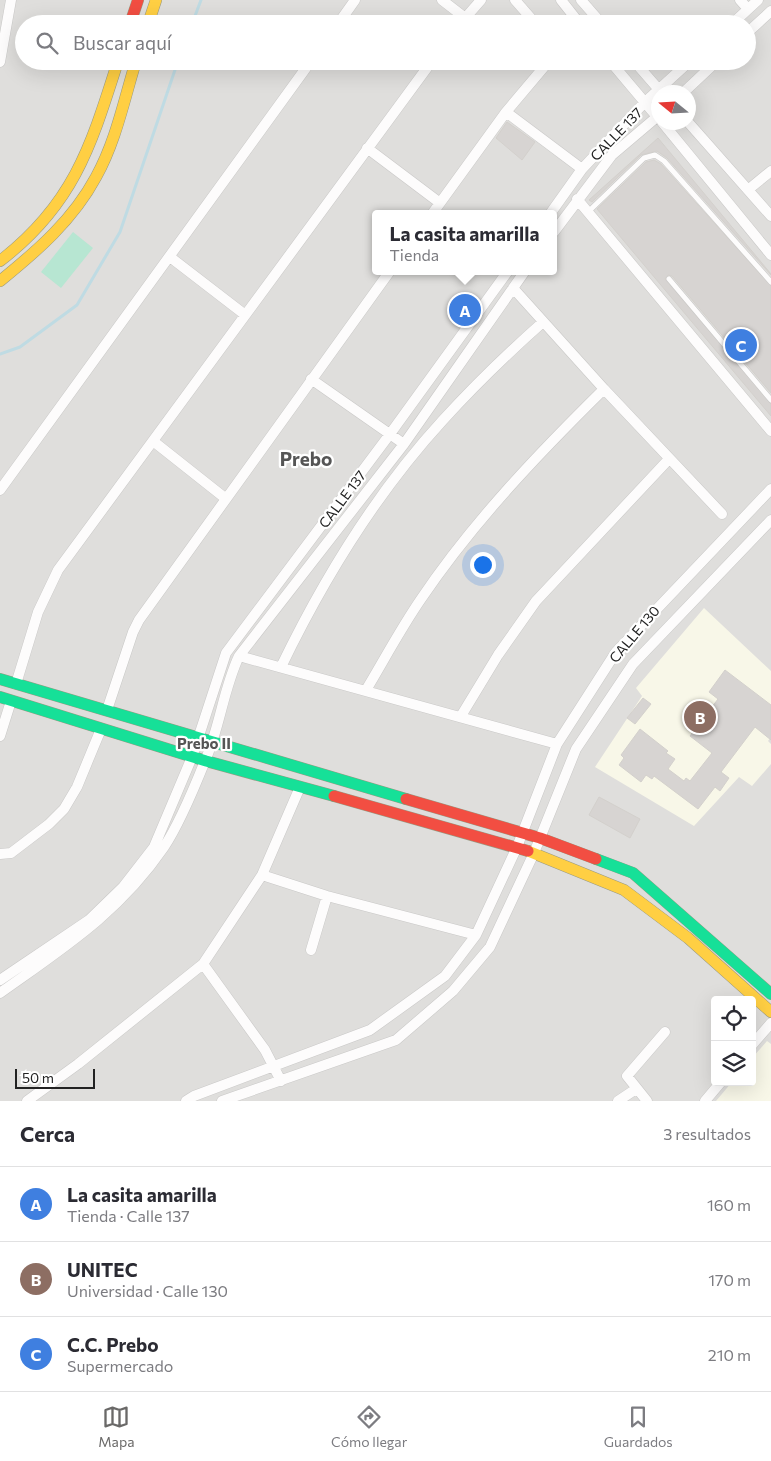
<!DOCTYPE html>
<html lang="es">
<head>
<meta charset="utf-8">
<style>
  body { margin:0; font-family:Commissioner,sans-serif; background:#f7f7f7; color:#2b2b33 }
  .controls { position:absolute; right:15px; bottom:15px; display:grid; overflow:hidden; border-radius:5px; box-shadow:0 5px 20px #0002 }
  .controls button { width:45px; height:45px; display:grid; place-items:center; padding:0; border:0; border-bottom:1px solid #e1e1e2; background:#fff; color:#2b2b33; font:25px sans-serif }
  .compass { position:absolute; left:651px; top:85px; width:45px; height:45px; border-radius:50%; background:#fff; box-shadow:0 5px 20px #0002; rotate:288deg }
  .scale { position:absolute; left:15px; bottom:12px; width:80px; box-sizing:border-box; padding-left:5px; border:2px solid #222; border-top:0; font-size:14px; line-height:18px; white-space:nowrap; color:#222; -webkit-text-stroke:4px #fff; paint-order:stroke }
  .you { position:absolute; left:482px; top:564px; width:18px; height:18px; margin:-12px; border:4px solid #fff; border-radius:50%; background:#1a73e8; box-shadow:0 0 0 8px #1a73e833 }
  .badge { display:grid; place-items:center; width:32px; height:32px; border-radius:50%; background:#6a6968; color:#fff; font-size:16px; font-weight:700 }
  .pin { position:absolute; translate:-50% -50%; border:2px solid #fff; box-shadow:0 1px 5px #0006 }
  .popup { position:absolute; left:372px; top:210px; width:185px; height:65px; box-sizing:border-box; display:grid; place-content:center; border-radius:5px; background:#fff; filter:drop-shadow(0 1px 4px #0005); font-size:16px; white-space:nowrap; color:#7c7c81 }
  .popup b { font-size:19px; color:#2b2b33 }
  .popup::after { content:''; position:absolute; left:50%; top:100%; margin-left:-10px; border:10px solid transparent; border-top-color:#fff }
  .list { margin:0; padding:0; list-style:none }
  h2 { display:flex; justify-content:space-between; align-items:center; height:65px; margin:0; padding:0 20px; font-size:21px }
  h2 small { font-size:16px; font-weight:400; color:#7c7c81 }
  .list li { display:grid; grid-template-columns:32px 1fr auto; gap:15px; align-items:center; box-sizing:border-box; height:75px; padding:0 20px; border-top:1px solid #e1e1e2 }
  .list b { display:block; font-size:19px; white-space:nowrap }
  .list p { margin:0; font-size:16px; white-space:nowrap; color:#7c7c81 }
  .list em { font-size:16px; font-style:normal; color:#7c7c81 }
  .icon { flex:none; width:28px; height:28px; fill:none; stroke:currentColor; stroke-width:2; stroke-linecap:round; stroke-linejoin:round }
  .map { position:relative; flex:none; width:771px; height:1101px; overflow:hidden }
  .search { position:absolute; background:#fff; box-shadow:0 5px 20px #0002; left:15px; right:15px; top:15px; height:55px; display:flex; align-items:center; gap:12px; box-sizing:border-box; padding:0 18px; border-radius:28px; color:#7c7c81; font-size:19px }
  .sheet { height:290px; background:#fff }
  nav { display:flex; justify-content:space-around; align-items:center; box-sizing:border-box; height:70px; border-top:1px solid #e1e1e2; background:#fff; font-size:14px; color:#7c7c81 }
  nav a { display:grid; justify-items:center; gap:2px }
  nav .on { color:#6a6968 }
  .map>svg:first-child { display:block }
  .residential { fill:#dfdedc; fill-rule:evenodd }
  .education { fill:#f8f7e8 }
  .pitch { fill:#b7e6d2 }
  .lines { fill:none; stroke-linecap:round; stroke-linejoin:round }
  .stream { stroke:#bfdbe3; stroke-width:3 }
  .building { fill:#d7d4d2; stroke:#d3d0cc }
  .lane-casing { stroke:#c9c8c7; stroke-width:6 }
  .street-casing { stroke:#c9c8c7; stroke-width:11 }
  .fast-casing { stroke:#999a82; stroke-width:12 }
  .slow-casing { stroke:#999a82; stroke-width:12 }
  .jam-casing { stroke:#999a82; stroke-width:12 }
  .lane { stroke:#fdfcfc; stroke-width:5 }
  .street { stroke:#fdfcfc; stroke-width:10 }
  .fast { stroke:#16e098; stroke-width:11 }
  .slow { stroke:#ffcf43; stroke-width:11 }
  .jam { stroke:#f24e42; stroke-width:11 }
  .labels { text-anchor:middle; dominant-baseline:central; stroke-width:4.5; stroke-linejoin:round; paint-order:stroke }
  .street-label { font-size:14px; fill:#222; stroke:#fff }
  .neighbourhood-label { font-size:15px; font-weight:bold; fill:#555; stroke:#fff }
  .district-label { font-size:19px; font-weight:bold; fill:#555; stroke:#fff }
</style>
</head>
<body>
<div class="map">
<svg width="771" height="1101" viewBox="0 0 771 1101">
  <rect width="100%" height="100%" fill="#f0eeeb"/>
  <path class="residential" d="M0 0H771V1101H0ZM24 24H747V61H24ZM658 92H688V122H658ZM376 214H554V271H376ZM715 1000H752V1082H715Z"/>
  <path class="education" d="M704 608 771 671V737L768 741 771 744V764L752 786 739 777 694 826 595 767 642 696 636 688Z
    M767 1041 771 1044V1101H716L732 1082H752V1058Z"/>
  <path class="pitch" d="M73 232 93 248 61 288 41 272Z"/>
  <g class="lines">
    <path class="stream" d="M192 24 201 0
      M0 354 20 347 77 305 120 232 178 61"/>
  </g>
  <path class="building" d="M507 122 535 142 522 160 496 138Z
    M658 138 771 274V275L667 158 657 151 641 155 592 202 589 200Z
    M654 160 661 164 771 286V393L672 276 668 275 665 279 771 404V416L597 209 646 162Z
    M725 670 771 705V740L755 727 721 772 729 778 720 791 715 787 698 809 654 776 652 779 646 775 641 782 619 765 624 758 621 755 640 729 668 751 666 753 675 759 668 769 684 781 686 778 690 781 712 753 690 736 718 699 709 692Z
    M643 698 651 704 635 724 627 718Z
    M599 797 640 819 630 838 589 815Z"/>
  <g class="lines">
    <g class="lane-casing">
      <path id="lane" d="M588 212 644 158 655 155 664 161 771 282
        M669 279 771 400"/>
    </g>
    <g class="street-casing">
      <path id="street" d="M442 0 464 17
        M515 0 536 24
        M561 0 580 24
        M581 0 602 24
        M740 0 748 9
        M338 24 355 0
        M460 24 481 0
        M732 24 758 0
        M747 33 771 11
        M610 61 658 118
        M634 61 661 92
        M0 62 11 0
        M684 92 717 61
        M506 112 582 169
        M662 122 771 255
        M688 122 771 216
        M367 148 440 203
        M749 189 771 171
        M577 199 771 431
        M432 214 506 112 549 61
        M550 214 582 169 644 103 690 61
        M554 232 612 155 658 116
        M170 257 244 314
        M513 288 604 389 722 514
        M311 379 404 444
        M153 441 225 498
        M0 490 311 61
        M239 656 557 744
        M281 667C323 580 376 493 443 420 474 386 508 353 543 322
        M16 684 38 612 58 570 432 61
        M366 690C384 660 401 628 421 599 473 522 538 454 604 389
        M107 710 133 632 139 620 390 271
        M461 716 498 655 536 601 669 459
        M0 736 11 701
        M0 854 11 853 49 824 64 809 77 787 101 729
        M262 875 327 896 476 935
        M311 950 327 896
        M203 964 265 1050 281 1081
        M0 980 89 920 123 887 154 847 192 757 226 653 390 434 508 271
        M0 993C63 948 119 913 164 847 178 826 195 786 205 761 220 727 223 690 239 656L404 444 525 271
        M752 1045 771 1023
        M27 1101 78 1064 203 964 262 875 300 787
        M186 1101 194 1096 370 1030 445 976 476 935 517 847 557 744 616 652 771 489
        M222 1101 396 1040 453 991 490 947 534 853 576 749 633 664 771 520
        M618 1101 636 1089
        M647 1101 627 1076 665 1032
        M705 1101 721 1082"/>
    </g>
    <g class="fast-casing">
      <path id="fast" d="M0 679 406 799
        M0 697 206 761 334 796
        M596 859 633 873 771 994"/>
    </g>
    <g class="slow-casing">
      <path id="slow" d="M148 24 156 0
        M0 261C74 204 91 146 118 61
        M0 281C37 251 73 220 96 177 116 141 124 100 136 61
        M528 851 624 890 688 938 771 1012"/>
    </g>
    <g class="jam-casing">
      <path id="jam" d="M130 24 138 0
        M334 796 528 851
        M406 799 540 838 596 859"/>
    </g>
    <use href="#lane" class="lane"/>
    <use href="#street" class="street"/>
    <use href="#fast" class="fast"/>
    <use href="#slow" class="slow"/>
    <use href="#jam" class="jam"/>
  </g>
  <g class="labels">
    <g class="street-label">
      <text transform="translate(616 134) rotate(-46)">CALLE 137</text>
      <text transform="translate(342 499) rotate(-53)">CALLE 137</text>
      <text transform="translate(634 634) rotate(-50)">CALLE 130</text>
    </g>
    <g class="neighbourhood-label">
      <text x="204" y="743">Prebo II</text>
    </g>
    <g class="district-label">
      <text x="306" y="458">Prebo</text>
    </g>
  </g>
</svg>
<div class="controls">
<button><svg class="icon" aria-label="locate" viewBox="0 0 24 24"><circle cx="12" cy="12" r="6"/><path d="M12 2v4M12 18v4M2 12h4M18 12h4"/></svg></button>
<button><svg class="icon" aria-label="layers" viewBox="0 0 24 24"><path d="M12 4l9 5-9 5-9-5zM3 14l9 5 9-5"/></svg></button>
</div>
<svg class="compass" viewBox="-18 -18 36 36"><path d="M0-13l5 13h-10z" fill="#e53935"/><path d="M0 13l5-13h-10z" fill="#7c7c81"/></svg>
<div class="scale">50 m</div>
<div class="you"></div>
<div class="pin badge" style="left:465px;top:310px;background:#3f7fe0">A</div>
<div class="popup"><b>La casita amarilla</b>Tienda</div>
<div class="pin badge" style="left:700px;top:717px;background:#8d6e63">B</div>
<div class="pin badge" style="left:741px;top:345px;background:#3f7fe0">C</div>
<div class="search"><svg class="icon" aria-label="search" viewBox="0 0 24 24"><circle cx="10" cy="10" r="6"/><path d="M15 15l6 6"/></svg>Buscar aquí</div>
</div>
<section class="sheet">
<h2>Cerca<small>3 resultados</small></h2>
<ul class="list">
<li><span class="badge" style="background:#3f7fe0">A</span><div><b>La casita amarilla</b><p>Tienda · Calle 137</p></div><em>160 m</em></li>
<li><span class="badge" style="background:#8d6e63">B</span><div><b>UNITEC</b><p>Universidad · Calle 130</p></div><em>170 m</em></li>
<li><span class="badge" style="background:#3f7fe0">C</span><div><b>C.C. Prebo</b><p>Supermercado</p></div><em>210 m</em></li>
</ul>
</section>
<nav>
<a class="on"><svg class="icon" aria-label="map" viewBox="0 0 24 24"><path d="M3 6l6-2 6 2 6-2v14l-6 2-6-2-6 2zM9 4v14M15 6v14"/></svg>Mapa</a>
<a><svg class="icon" aria-label="directions" viewBox="0 0 24 24"><path d="M12 3l9 9-9 9-9-9zM9 14v-3h6M13 9l2 2-2 2"/></svg>Cómo llegar</a>
<a><svg class="icon" aria-label="saved" viewBox="0 0 24 24"><path d="M7 4h10v16l-5-4-5 4z"/></svg>Guardados</a>
</nav>
</body>
</html>
